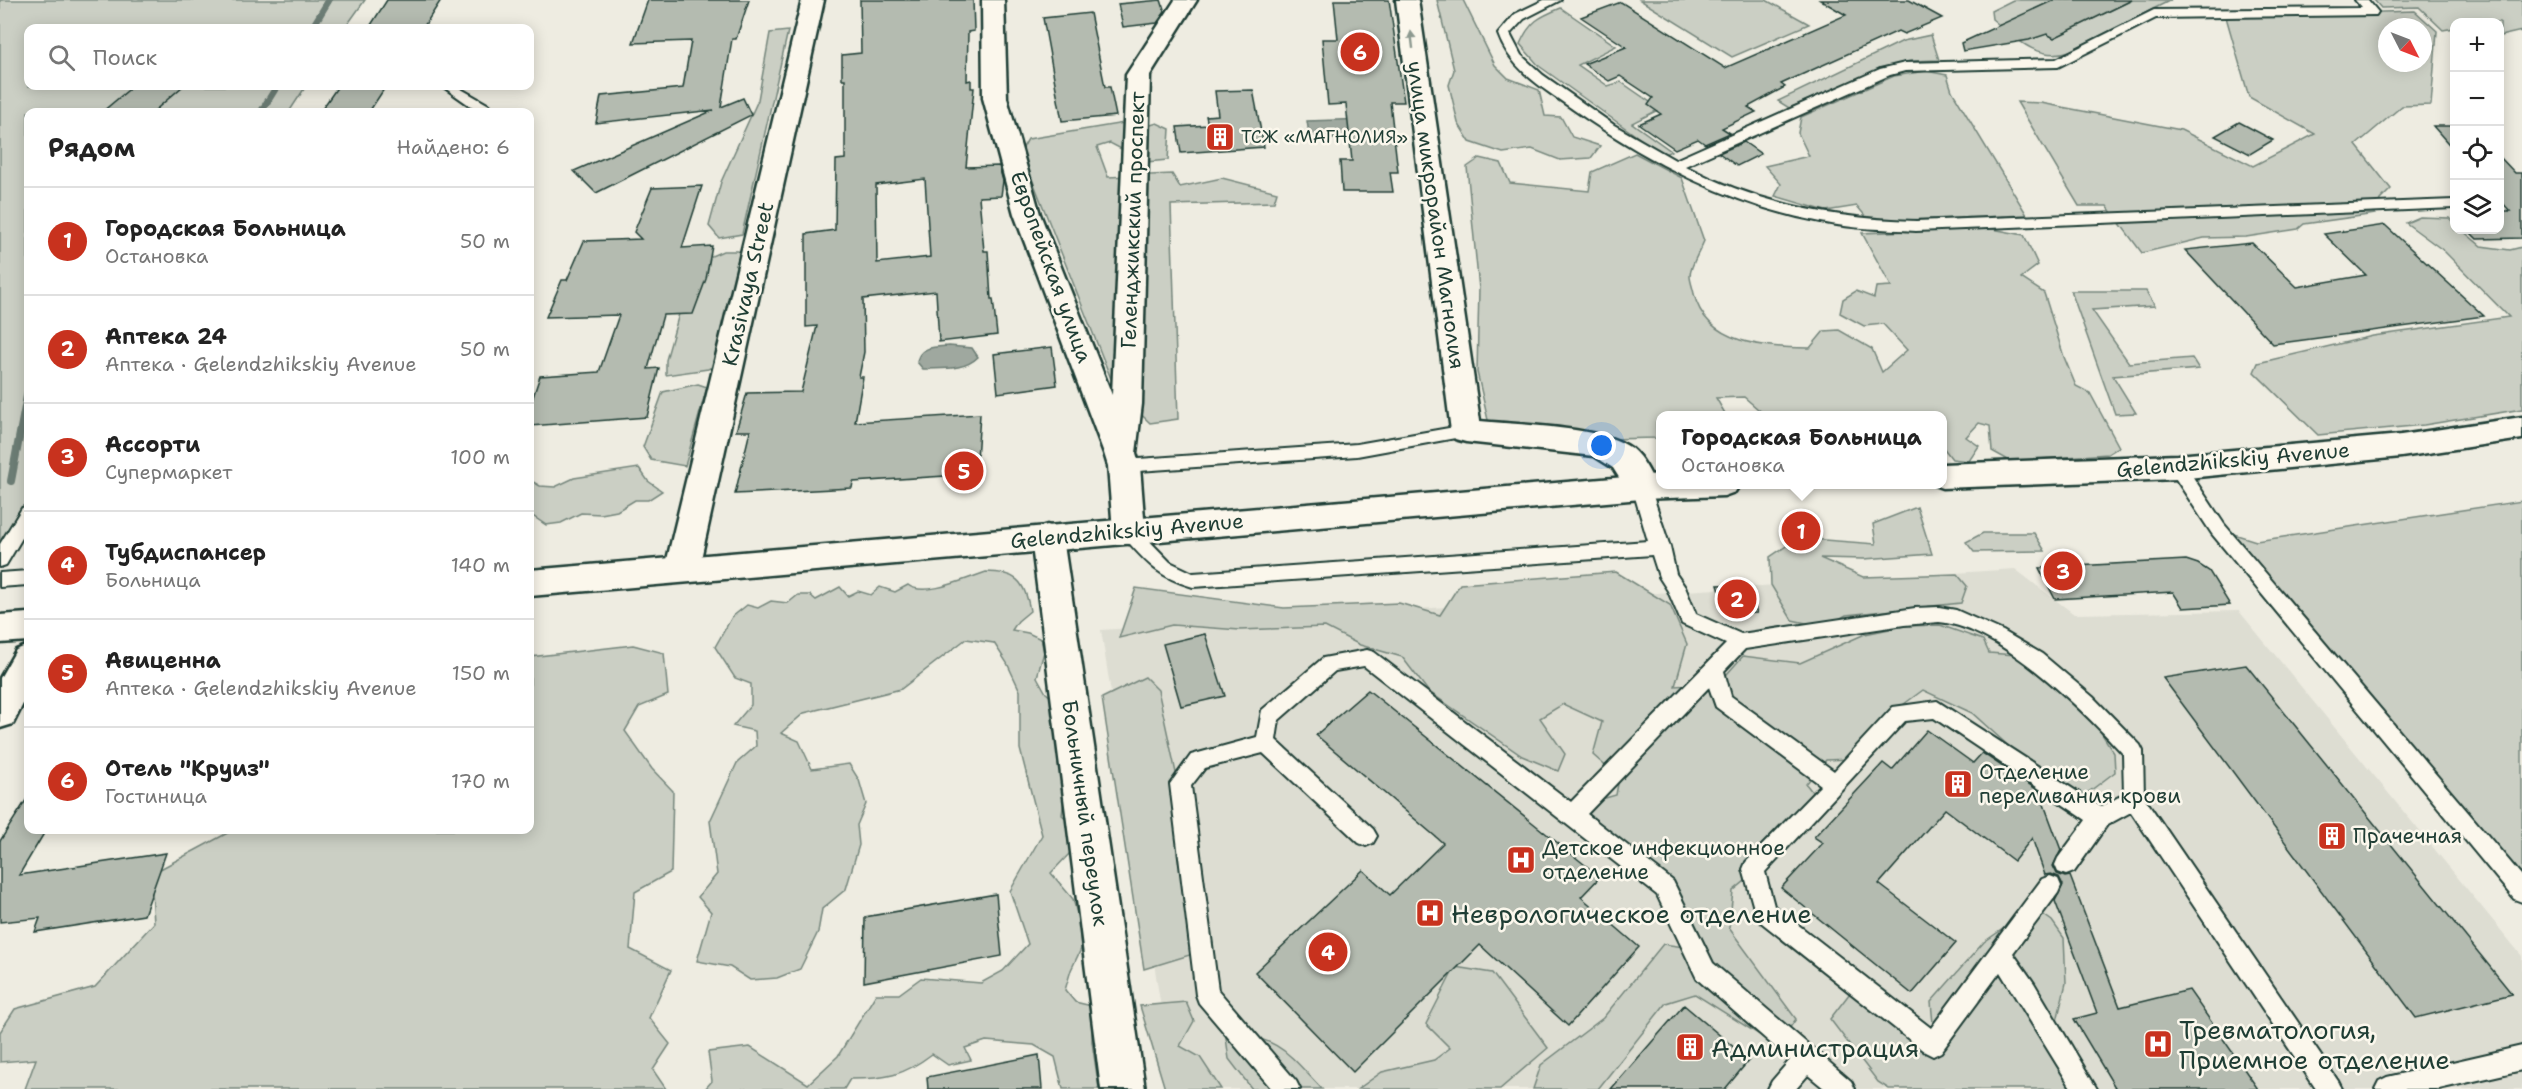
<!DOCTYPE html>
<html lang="ru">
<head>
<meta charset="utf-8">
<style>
  body { margin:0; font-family:"Shantell Sans",sans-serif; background:#f6f6f6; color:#222 }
  .controls { position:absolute; right:18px; top:18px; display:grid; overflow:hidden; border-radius:12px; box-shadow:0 3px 15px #0003 }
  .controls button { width:54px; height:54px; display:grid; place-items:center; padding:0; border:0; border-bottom:2px solid #e0e0e0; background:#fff; color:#222; font:30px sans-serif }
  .compass { position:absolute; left:2378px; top:18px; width:54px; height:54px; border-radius:50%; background:#fff; box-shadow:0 3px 15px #0003; rotate:132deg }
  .you { position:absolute; left:1602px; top:446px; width:21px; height:21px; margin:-15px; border:4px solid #fff; border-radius:50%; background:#1a73e8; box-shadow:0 0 0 9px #1a73e833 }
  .badge { display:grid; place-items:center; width:39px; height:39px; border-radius:50%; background:#c8321e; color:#fff; font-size:20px; font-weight:700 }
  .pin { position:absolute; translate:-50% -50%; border:3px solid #fff; box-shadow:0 2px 6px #0006 }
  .popup { position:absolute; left:1656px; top:411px; width:291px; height:78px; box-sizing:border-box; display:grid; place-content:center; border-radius:12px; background:#fff; filter:drop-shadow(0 2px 4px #0005); font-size:20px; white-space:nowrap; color:#767676 }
  .popup b { font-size:22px; color:#222 }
  .popup::after { content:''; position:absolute; left:50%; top:100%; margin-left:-12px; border:12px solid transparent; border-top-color:#fff }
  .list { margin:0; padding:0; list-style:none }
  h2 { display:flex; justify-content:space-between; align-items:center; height:78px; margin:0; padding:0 24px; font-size:26px }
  h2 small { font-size:20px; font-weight:400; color:#767676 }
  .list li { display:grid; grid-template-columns:39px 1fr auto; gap:18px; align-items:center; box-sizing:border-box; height:108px; padding:0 24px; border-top:2px solid #e0e0e0 }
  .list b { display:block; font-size:22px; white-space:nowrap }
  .list p { margin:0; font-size:20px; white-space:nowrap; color:#767676 }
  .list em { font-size:20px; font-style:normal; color:#767676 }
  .icon { flex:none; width:33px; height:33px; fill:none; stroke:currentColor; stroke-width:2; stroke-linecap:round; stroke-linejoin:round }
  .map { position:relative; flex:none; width:2522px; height:1089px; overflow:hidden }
  .search { position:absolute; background:#fff; box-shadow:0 3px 15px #0003; left:24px; top:24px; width:510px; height:66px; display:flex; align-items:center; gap:15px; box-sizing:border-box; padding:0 21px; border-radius:12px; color:#767676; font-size:22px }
  .panel { position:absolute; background:#fff; box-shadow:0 3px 15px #0003; left:24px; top:108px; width:510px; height:726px; border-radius:12px }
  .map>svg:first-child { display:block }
  .built { fill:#ddddd2 }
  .green { fill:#cbcfc4; stroke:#75867c; stroke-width:1.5; fill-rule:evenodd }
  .water { fill:#9fa89f; stroke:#6c7d74; stroke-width:1.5 }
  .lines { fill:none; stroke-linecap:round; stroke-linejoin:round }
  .stream-far1 { stroke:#6c7d74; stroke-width:7 }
  .stream { stroke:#6c7d74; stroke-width:8 }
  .building { fill:#b4bbb0; stroke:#1f3d34; stroke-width:1.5; fill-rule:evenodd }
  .service-casing { stroke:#1f3d34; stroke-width:4 }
  .minor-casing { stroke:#1f3d34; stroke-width:5 }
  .primary-casing { stroke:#1f3d34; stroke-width:5 }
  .service { fill:#fbf7ec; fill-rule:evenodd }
  .minor { fill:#fbf7ec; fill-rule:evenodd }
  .primary { fill:#fbf7ec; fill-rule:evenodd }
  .oneway { fill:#8d9a90 }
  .labels { text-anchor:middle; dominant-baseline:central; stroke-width:5; stroke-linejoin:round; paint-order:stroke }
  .far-poi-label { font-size:18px; fill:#1f3d34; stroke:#fbf7ec; text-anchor:start }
  .street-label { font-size:21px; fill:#1f3d34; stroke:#fbf7ec }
  .poi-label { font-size:21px; fill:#1f3d34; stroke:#fbf7ec; text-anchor:start }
  .near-poi-label { font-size:26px; fill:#1f3d34; stroke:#fbf7ec; text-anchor:start }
</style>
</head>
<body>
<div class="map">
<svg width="2522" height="1089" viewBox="0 0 2522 1089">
  <rect width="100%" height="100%" fill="#eeece1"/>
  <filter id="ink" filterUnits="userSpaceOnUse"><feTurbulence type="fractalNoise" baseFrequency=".0167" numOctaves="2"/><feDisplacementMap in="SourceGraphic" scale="12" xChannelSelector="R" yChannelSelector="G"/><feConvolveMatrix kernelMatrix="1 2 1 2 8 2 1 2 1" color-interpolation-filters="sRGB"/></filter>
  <g filter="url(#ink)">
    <path class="built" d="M2015 569 2074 614 2239 611 2522 956V1089H1174L1101 630Z"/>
    <path class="green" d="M0 0H365L345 28H28V86H306L289 112H28V539L0 542Z
      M1437 0H1463L1495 65 1508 78 1539 90 1545 116 1561 117 1572 137 1600 146 1591 158 1560 160 1532 149 1503 153 1470 142 1458 123 1449 85 1454 70Z
      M1640 0H1766L1809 24 1732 57Z
      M2013 0H2054L2017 18 2054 38 2132 0H2171L2070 51C2038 62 2015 38 1992 19L1991 11Z
      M2374 0H2522V31L2500 36V22H2454V28L2443 30 2419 7 2381 8Z
      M1561 8 1616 46 1578 65 1608 86 1621 82 1660 109 1632 123 1671 151 1663 155 1539 66 1520 44C1530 21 1539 17 1561 8Z
      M2415 11 2437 31 2431 105 2402 106 2356 145 2391 189 2380 200 2375 214 2304 224 2298 229 2246 237 2204 238 2142 253 2107 206H2079L2017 102 2041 103 2181 130 2253 166 2315 134 2249 97 2226 17ZM2387 27H2423V63H2387Z
      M788 31 742 234 719 238 709 226 721 182 758 100 770 33Z
      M1931 35 1939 60 1910 61 1888 67 1789 108 1778 101 1903 41Z
      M1926 71 1947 75 1952 91 2027 215 1906 220 1867 218 1857 206 1826 211 1775 196 1781 184 1765 166 1809 156 1798 133 1801 117 1894 76Z
      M1124 123 1138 129 1157 123 1170 129 1168 160 1146 162 1110 143 1097 147 1108 177 1172 174 1180 187 1222 178 1277 192 1274 202 1171 205 1178 419 1150 423 1115 389 1021 151 1028 139Z
      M1635 153 1682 178 1704 241C1700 251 1690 266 1690 276 1690 281 1693 288 1694 294 1707 346 1767 347 1810 348L1824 331 1839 330 1872 349 1882 372 1907 350 1883 324 1864 326 1840 313 1843 299 1856 291 1874 298 1876 287 1891 286 1862 233 1987 228 2024 235 2038 265 2021 278 2044 293 2064 357 2076 386 2090 393 2119 447 2108 454 2010 461 1992 451 1990 426 1979 423 1966 437 1979 446 1969 461 1952 459 1942 446V416L1765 415 1744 397 1716 398 1726 415 1660 416V422H1656L1657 438 1609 439 1490 429 1477 372 1479 289 1467 167 1480 158 1501 163 1510 183 1589 191 1592 172Z
      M2420 217 2449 218 2454 223V230H2462L2481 246 2510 250 2522 247V409L2424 425 2318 435 2254 372 2258 363 2373 336 2509 317 2444 251 2406 223Z
      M723 251H738L742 258 716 365 708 369 666 375V360L693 264Z
      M2071 291H2146L2155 306 2092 310 2129 363 2192 358 2199 369 2113 376 2136 413 2115 414Z
      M698 384 707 387 685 466 651 460 643 447 663 392Z
      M639 468 648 481 662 491 648 500H635L617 511 601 514 581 513 561 523 546 525 534 517H530V480L540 486 555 487 574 478Z
      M2522 501V885L2218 529 2256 541Z
      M1917 507 1932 554 1864 559 1820 558 1863 577 1957 574 1967 586 1961 603 1846 615 1825 627 1792 620 1771 585 1770 557 1798 538 1876 544 1873 524Z
      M1983 533H2034L2045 551 1974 552 1966 542Z
      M986 572C1015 572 1025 580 1030 611L1018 621 1012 630 1028 633 1041 639 1044 652 1037 677 1046 693 1058 703 1055 730 1061 747 1066 784 1062 815 1070 822V853L1051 873 1073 899 1079 921 1081 949 1071 970 1065 990 1075 1002 1092 1006V1042L1099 1089H1063L1055 1057 1034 1045 986 1041 965 1048 971 1060 948 1065 932 1054C903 1076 886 1079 850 1079L844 1089H705L712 1081 708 1052 750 1047 808 1084 838 1056 876 994H899L921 978 981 983 1003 971 1028 944 1010 891 1042 835 1020 749V691L1007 663 994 643 966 639 901 689 804 713 781 733 799 741 812 769 849 764 859 780 866 804 857 825 859 845 846 889 822 909 818 932 800 969 777 978 750 980 730 967 697 961 711 912 698 897 717 874 710 821 737 763 756 746 755 731 733 726 751 705V684L735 678 715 647 732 617 747 605 758 608 771 601 788 603 798 595H810L816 600 840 587 848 596 858 591 871 595 880 587 895 592 908 585C924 598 967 578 986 572Z
      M1616 572 1670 605 1687 644 1675 686 1719 683 1743 656 1800 663 1865 634 1904 626 1940 625 1983 640 1989 653 2016 655 2051 676 2092 718 2114 753 2115 772 2078 800 2013 750 1972 713 1923 690 1896 710 1875 738 1872 758 1826 760 1806 784 1823 806 1807 829 1784 823 1778 854 1733 891 1729 928 1796 1019 1777 1046 1695 994 1666 1003 1598 1089H1533L1541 1065 1603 1018 1663 944 1699 949 1680 907 1581 812 1595 801 1616 795 1619 778 1593 755 1602 722 1563 704 1540 718 1565 754 1558 771 1522 756 1428 691 1402 657 1360 645 1325 627 1240 630 1172 625 1119 638 1136 588 1284 608 1399 603 1440 615 1460 584Z
      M633 645 664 653 668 695 639 707 625 731 652 769 673 791 671 872 635 892 630 949 671 970 649 1018 670 1044 653 1070 666 1089H25L36 1059 0 1062V1032L15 1009 95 987 154 923 151 874 233 830H530V657Z
      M1145 677 1158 690 1204 902 1193 954 1144 969 1102 698Z
      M2038 911 2052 921 2064 938 2066 983 2053 1038 2093 1089H1889L1878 1082 1830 1019 1853 989 1934 1035 1931 1002 1984 942 2016 920Z
      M1455 967 1492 973 1548 1048 1500 1089H1358L1382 1072 1434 1060 1450 1048 1426 1024Z
      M1186 1002 1194 1021 1180 1046 1200 1057 1221 1089H1165L1140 1006Z
      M1225 1031C1282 1040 1284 1049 1322 1089H1252L1229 1059Z"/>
    <path class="water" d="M1368 119 1371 137 1310 140 1307 121Z
      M949 346 972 348 978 357C964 371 943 368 923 369L917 362C919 346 936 347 949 346Z"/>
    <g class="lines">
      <path class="stream-far1" d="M312 28 329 0
        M261 112 277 86"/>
      <path class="stream" d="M11 481 28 391"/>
    </g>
    <path class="building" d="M387 0H441L423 28H369Z
      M648 0H749L736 39H732L721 107 743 98 751 115 596 193 574 171 714 110 596 123 601 96 683 88 691 41 633 43Z
      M860 0H973L974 31 968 32 967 81 971 80V88H974L966 167 999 166 1003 181 1001 196 979 197 984 251H988L991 299H993L997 335 939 342 936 291 863 299 864 352 859 377H863L855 422 980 414 976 474 853 482 852 488 735 494 750 431H736L747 393 801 392 817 326 806 327V234L835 230 836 160 845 159V79H842V55L861 53ZM925 179 930 257 877 263 876 185Z
      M1161 0 1165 12 1157 23 1123 27 1118 4Z
      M1334 0H1389L1404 102H1390L1398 172H1390L1393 192H1342L1340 161H1352L1346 104 1328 105 1322 39H1338Z
      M1820 0H1909L1942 18 1904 34 1898 31 1781 84 1785 87 1748 107 1756 112 1722 128 1730 133 1705 144 1698 139 1675 149 1639 124 1661 114 1648 105 1653 98 1620 76 1609 81 1584 64 1626 47 1581 17 1621 2 1725 68 1846 15Z
      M2054 0H2132L2054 38 2047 34 2029 40 1963 51 1961 43Z
      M1090 13 1105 87H1110L1116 116 1062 121 1043 18Z
      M133 86H183L153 112H102Z
      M338 86H386L369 112H320Z
      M1253 90 1264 147 1181 153 1177 127 1208 125 1206 116 1218 115 1215 91Z
      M2239 122 2273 140 2250 154 2215 136Z
      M2433 126H2454V150Z
      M1744 142 1761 154 1737 166 1719 153Z
      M2499 156 2515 173H2522V238L2477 239 2468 230H2499V211H2510L2499 199Z
      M702 186 682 248 712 246 706 279 693 314 663 315 648 369 659 368 647 417 530 426V406L540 376 599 372 619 315 546 317 562 280H567L584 241 641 239 634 232 652 188Z
      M2385 225 2484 316 2273 344 2185 250 2252 243 2297 287 2366 275 2324 234Z
      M1052 347 1057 385 998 393 994 354Z
      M2186 560 2198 564 2209 571 2230 605 2183 608 2173 592 2055 599 2039 568Z
      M1748 584 1757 613 1727 614 1718 585Z
      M1205 634 1225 696 1181 706 1163 644Z
      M2246 665 2512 994 2416 1018 2163 678Z
      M1368 690 1600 877 1581 897 1639 947 1568 1026 1480 945 1353 1072 1255 972 1363 870 1390 895 1443 843 1316 735Z
      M1927 730 1973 763 1982 753 2039 791 2061 850 2053 866 2057 874 2065 877 2070 876 2120 1007 2189 990 2258 1089H2116L2074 1019 2097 1013 2055 901 2063 885 2059 877 2051 874 2045 875 2032 838 2014 861 1945 809 1879 884 1956 943 1912 994 1781 888 1823 843 1814 837 1883 763 1892 770Z
      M28 797V830H46L19 875 166 853 144 915 35 932 40 918 0 922V841Z
      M996 894 1002 956 864 982 865 917Z
      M1684 1005 1749 1060 1725 1089H1611Z
      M1039 1055 1042 1089H928L927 1077Z"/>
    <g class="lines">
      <g class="service-casing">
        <path id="service" d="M1544 0H1561L1524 19 1510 34 1521 55 1543 75 1614 125 1675 160 1880 69 1905 63 2056 59 2154 10 2362 8 2355 0H2368L2378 12 2376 15 2156 18 2058 67 1905 71 1890 75 1685 166C1758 204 1835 219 1916 221L2454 200V208L1916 231C1884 229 1852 229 1821 222 1730 205 1649 162 1574 110 1544 89 1510 69 1498 34L1515 14Z
          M442 86H456L489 105 492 112H479Z
          M1466 425 1472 427 1474 431 1472 435 1357 456 1124 472 1118 470 1115 466 1118 462 1124 460 1357 444Z
          M2177 461 2183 462 2224 524 2522 876V902L2514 899 2212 534 2168 467 2171 462Z
          M1641 480 1647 482 1650 487 1670 547 1676 574 1685 587 1696 614 1741 634 1915 608 1939 607 1956 610 2003 631 2042 654 2093 697 2140 745 2143 751 2144 797 2338 1081 2342 1089H2316L2131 812 2107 825 2074 872 2066 875 2058 872 2055 865 2058 858 2086 820 1934 718 1905 721 1765 872 1774 906 1931 1028 2042 879 2050 876 2058 879 2061 886 2058 893 2013 953 2034 983 2097 1089H2072L2000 972 1941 1052 1933 1056 1925 1052 1757 919 1743 869 1746 862 1821 785 1716 707 1709 687 1587 814 1673 881 1713 963 1851 1081 1855 1089H1825L1808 1075 1796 1089H1768L1772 1081 1790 1060 1697 979 1657 895 1364 666 1335 671 1279 720 1276 740 1373 829 1377 836 1373 843 1366 846 1359 843 1263 753 1205 768 1191 786 1218 990 1296 1081 1300 1089H1272L1199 1003 1196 995 1170 784 1191 755 1257 737 1262 710 1323 658 1367 650 1374 652 1571 802 1726 644 1682 624 1668 591 1659 577 1652 555 1193 587C1158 577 1146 562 1123 536L1120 531 1123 526 1129 524 1135 526 1170 562 1193 573 1648 541 1632 487 1635 482ZM1939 622C2000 627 2083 710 2123 754L2124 794 2101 807 1937 701 1893 707 1834 771 1731 696 1724 671 1745 649 1904 625Z
          M28 506V528L6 565 0 567V544L22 508Z
          M28 571V585L0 587V573Z
          M2522 1046V1070L2439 1089H2375L2379 1081 2387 1077Z"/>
      </g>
      <g class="minor-casing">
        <path id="minor" d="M802 0H824L699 568 694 577 682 581 670 577 665 568Z
          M982 0H1004L1007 98 1040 214 1112 395 1126 75 1175 0H1197L1150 75 1142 404 1136 453 1140 466 1145 531 1141 540 1129 544 1117 540 1113 531 1108 466 1104 453 1014 214 983 98Z
          M1396 0H1418L1480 421C1518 425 1602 426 1631 448 1643 458 1650 473 1657 487L1652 495 1641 499 1630 495 1613 468 1594 456 1466 442 1455 439 1451 431Z
          M1047 525 1059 529 1063 538 1145 1089H1101L1031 538 1035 529Z
          M28 645V694L13 724 0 728V678L16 650Z"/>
      </g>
      <g class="primary-casing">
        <path id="primary" d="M2522 417V439L2401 457 2177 479 1942 488 1931 484H1942V464L2177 455 2401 435Z
          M1660 474V484H1740L1735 492 1724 496 1641 499 530 596V570Z
          M28 613V641L0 643V615Z"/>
      </g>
      <use href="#service" class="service"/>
      <use href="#minor" class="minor"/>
      <use href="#primary" class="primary"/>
    </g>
    <defs><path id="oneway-solid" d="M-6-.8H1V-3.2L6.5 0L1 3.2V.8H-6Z" transform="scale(1.5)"/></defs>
    <use class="oneway" href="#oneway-solid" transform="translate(1412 40) rotate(-97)"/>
  </g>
  <defs>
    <g id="building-square" transform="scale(1.5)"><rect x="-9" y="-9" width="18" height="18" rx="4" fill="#c8321e" stroke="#fbf7ec"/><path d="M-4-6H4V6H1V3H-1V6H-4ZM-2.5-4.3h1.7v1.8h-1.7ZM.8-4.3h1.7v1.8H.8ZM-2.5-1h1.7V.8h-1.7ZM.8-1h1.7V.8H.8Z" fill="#fff"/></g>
    <g id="hospital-square" transform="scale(1.5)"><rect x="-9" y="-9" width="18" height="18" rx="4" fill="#c8321e" stroke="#fbf7ec"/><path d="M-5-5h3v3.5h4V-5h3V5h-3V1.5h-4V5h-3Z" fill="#fff"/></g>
  </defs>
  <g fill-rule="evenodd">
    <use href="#building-square" x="1220" y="137"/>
    <use href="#building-square" x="1958" y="784"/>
    <use href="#building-square" x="2332" y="836"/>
    <use href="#hospital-square" x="1521" y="860"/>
    <use href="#hospital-square" x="1430" y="913"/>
    <use href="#hospital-square" x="2158" y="1044"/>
    <use href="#building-square" x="1690" y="1047"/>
  </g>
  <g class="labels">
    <g class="far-poi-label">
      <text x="1241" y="137">ТСЖ «МАГНОЛИЯ»</text>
    </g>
    <g class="street-label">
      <text transform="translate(1436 215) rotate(82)">улица микрорайон Магнолия</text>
      <text transform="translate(1133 220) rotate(-88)">Геленджикский проспект</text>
      <text transform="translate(1051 267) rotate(70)">Европейская улица</text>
      <text transform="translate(748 284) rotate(-77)">Krasivaya Street</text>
      <text transform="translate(2233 460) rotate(-5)">Gelendzhikskiy Avenue</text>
      <text transform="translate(1127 531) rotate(-5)">Gelendzhikskiy Avenue</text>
      <text transform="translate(1085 813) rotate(82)">Больничный переулок</text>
    </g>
    <g class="poi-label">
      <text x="1979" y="772">Отделение<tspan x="1979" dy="24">переливания крови</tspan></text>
      <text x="2353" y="836">Прачечная</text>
      <text x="1542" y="848">Детское инфекционное<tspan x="1542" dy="24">отделение</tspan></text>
    </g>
    <g class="near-poi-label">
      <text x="1451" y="913">Неврологическое отделение</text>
      <text x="2179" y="1029">Тревматология,<tspan x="2179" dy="30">Приемное отделение</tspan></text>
      <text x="1711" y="1047">Администрация</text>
    </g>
  </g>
</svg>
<div class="controls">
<button>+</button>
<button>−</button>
<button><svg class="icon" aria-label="locate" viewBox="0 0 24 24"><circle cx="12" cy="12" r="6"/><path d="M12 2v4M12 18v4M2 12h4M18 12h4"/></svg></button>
<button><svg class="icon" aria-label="layers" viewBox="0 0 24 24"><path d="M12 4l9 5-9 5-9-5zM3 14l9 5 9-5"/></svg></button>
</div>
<svg class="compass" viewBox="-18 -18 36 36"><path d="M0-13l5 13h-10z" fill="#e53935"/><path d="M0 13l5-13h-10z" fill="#767676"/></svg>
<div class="you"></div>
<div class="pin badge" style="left:1801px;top:531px">1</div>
<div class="popup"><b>Городская Больница</b>Остановка</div>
<div class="pin badge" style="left:1737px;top:599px">2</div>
<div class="pin badge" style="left:2063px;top:571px">3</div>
<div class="pin badge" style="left:1328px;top:952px">4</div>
<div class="pin badge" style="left:964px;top:471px">5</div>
<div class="pin badge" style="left:1360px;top:52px">6</div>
<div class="search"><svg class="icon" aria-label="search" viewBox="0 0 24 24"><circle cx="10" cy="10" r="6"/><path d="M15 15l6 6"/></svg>Поиск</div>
<section class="panel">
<h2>Рядом<small>Найдено: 6</small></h2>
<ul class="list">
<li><span class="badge">1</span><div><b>Городская Больница</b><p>Остановка</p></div><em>50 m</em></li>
<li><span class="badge">2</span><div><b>Аптека 24</b><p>Аптека · Gelendzhikskiy Avenue</p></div><em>50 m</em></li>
<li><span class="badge">3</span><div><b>Ассорти</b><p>Супермаркет</p></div><em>100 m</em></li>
<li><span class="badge">4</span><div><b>Тубдиспансер</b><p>Больница</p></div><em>140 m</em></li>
<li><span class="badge">5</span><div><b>Авиценна</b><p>Аптека · Gelendzhikskiy Avenue</p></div><em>150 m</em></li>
<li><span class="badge">6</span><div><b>Отель &quot;Круиз&quot;</b><p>Гостиница</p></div><em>170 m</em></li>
</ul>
</section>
</div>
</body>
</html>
